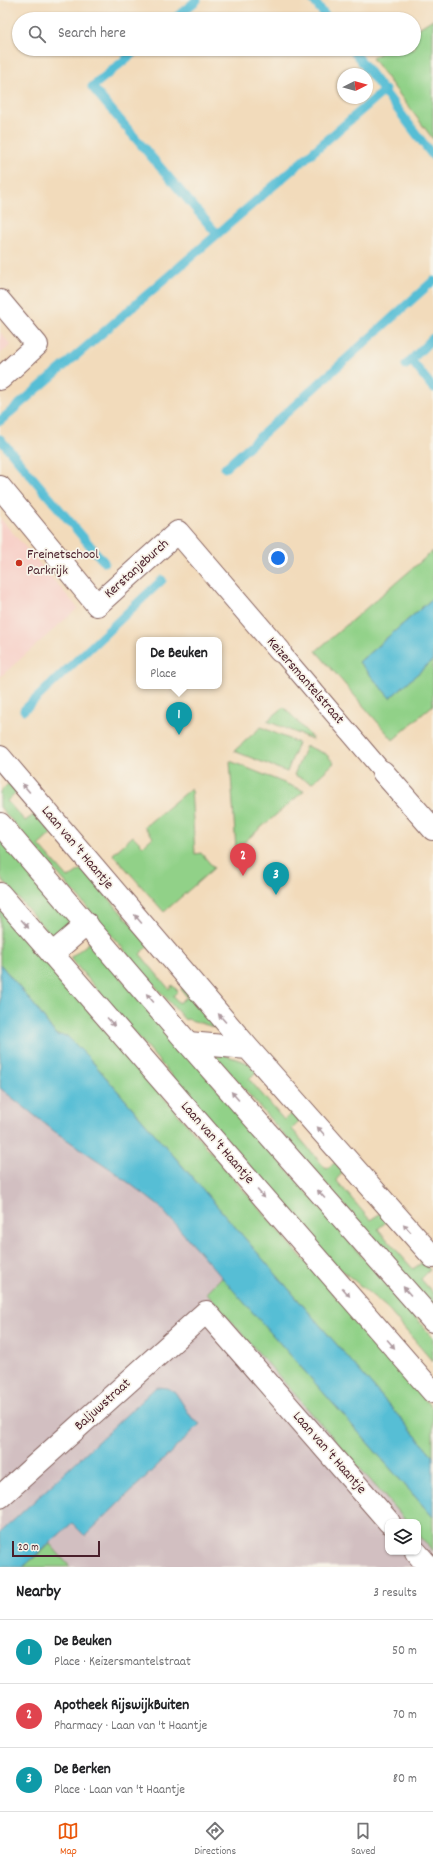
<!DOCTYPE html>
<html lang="en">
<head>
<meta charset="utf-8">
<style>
  body { margin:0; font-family:Dekko,sans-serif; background:#f2f2f2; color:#202124 }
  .controls { position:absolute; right:12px; bottom:12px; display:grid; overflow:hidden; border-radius:8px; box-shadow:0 1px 3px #0004 }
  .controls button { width:36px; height:36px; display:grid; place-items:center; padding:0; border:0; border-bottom:1px solid #e0e0e0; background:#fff; color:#202124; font:20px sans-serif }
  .compass { position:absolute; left:337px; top:68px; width:36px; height:36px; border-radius:50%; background:#fff; box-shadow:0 1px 3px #0004; rotate:84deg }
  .scale { position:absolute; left:12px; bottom:10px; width:88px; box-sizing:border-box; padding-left:4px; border:2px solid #4a1f2b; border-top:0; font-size:11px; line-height:14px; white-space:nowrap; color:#4a1f2b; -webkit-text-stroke:3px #f7f3e8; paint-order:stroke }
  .you { position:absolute; left:278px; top:558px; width:14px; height:14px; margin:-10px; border:3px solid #fff; border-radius:50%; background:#1a73e8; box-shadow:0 0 0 6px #1a73e833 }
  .badge { display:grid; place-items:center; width:26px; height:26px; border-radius:50%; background:#ea580c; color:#fff; font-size:13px; font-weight:700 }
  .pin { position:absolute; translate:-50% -33px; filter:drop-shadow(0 1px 2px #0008) }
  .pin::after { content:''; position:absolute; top:21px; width:14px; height:12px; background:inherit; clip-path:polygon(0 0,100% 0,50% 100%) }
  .popup { position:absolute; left:136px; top:637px; width:86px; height:52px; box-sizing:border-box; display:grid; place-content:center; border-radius:8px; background:#fff; filter:drop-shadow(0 1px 3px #0005); font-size:13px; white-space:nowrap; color:#757577 }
  .popup b { font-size:15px; color:#202124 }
  .popup::after { content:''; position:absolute; left:50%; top:100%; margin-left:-8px; border:8px solid transparent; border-top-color:#fff }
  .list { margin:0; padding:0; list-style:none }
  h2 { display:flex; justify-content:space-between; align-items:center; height:52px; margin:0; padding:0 16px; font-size:17px }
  h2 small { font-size:13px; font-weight:400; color:#757577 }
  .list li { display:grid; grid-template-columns:26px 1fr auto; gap:12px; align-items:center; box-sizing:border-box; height:64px; padding:0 16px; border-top:1px solid #e0e0e0 }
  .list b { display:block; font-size:15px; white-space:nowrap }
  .list p { margin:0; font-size:13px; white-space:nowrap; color:#757577 }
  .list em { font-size:13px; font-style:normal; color:#757577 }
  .icon { flex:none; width:22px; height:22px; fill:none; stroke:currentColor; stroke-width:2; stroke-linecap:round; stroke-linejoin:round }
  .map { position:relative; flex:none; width:433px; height:1567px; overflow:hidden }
  .search { position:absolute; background:#fff; box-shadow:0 1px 3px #0004; left:12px; right:12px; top:12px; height:44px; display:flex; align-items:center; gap:10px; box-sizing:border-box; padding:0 14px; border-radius:22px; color:#757577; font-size:15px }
  .sheet { height:244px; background:#fff }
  nav { display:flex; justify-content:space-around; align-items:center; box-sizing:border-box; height:56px; border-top:1px solid #e0e0e0; background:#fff; font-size:11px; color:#757577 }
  nav a { display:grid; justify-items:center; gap:2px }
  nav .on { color:#ea580c }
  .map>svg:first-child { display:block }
  .built { fill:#f7d1c9 }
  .industrial { fill:#d2bfc1; fill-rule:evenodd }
  .green { fill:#91d188; stroke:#6e785a }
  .water { fill:#57bed5; stroke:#506e80 }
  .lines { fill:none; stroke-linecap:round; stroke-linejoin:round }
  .stream { stroke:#57bed5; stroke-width:9 }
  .pedestrian-casing { stroke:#85615d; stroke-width:20 }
  .minor-casing { stroke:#85615d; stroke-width:24 }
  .tertiary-casing { stroke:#85615d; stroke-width:24 }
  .pedestrian { stroke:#fff; stroke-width:18 }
  .minor { stroke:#fff; stroke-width:22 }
  .tertiary { stroke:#fff; stroke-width:22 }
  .oneway { fill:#ae9aa0 }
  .poi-dot { fill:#c8321e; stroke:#f7f3e8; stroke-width:1.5 }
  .labels { text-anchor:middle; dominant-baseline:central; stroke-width:3.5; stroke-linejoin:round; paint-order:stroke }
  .poi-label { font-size:14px; fill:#4a1f2b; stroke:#f7f3e8; text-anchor:start }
  .street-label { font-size:14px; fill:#4a1f2b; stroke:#f7f3e8 }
</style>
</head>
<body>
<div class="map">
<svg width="433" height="1567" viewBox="0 0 433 1567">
  <rect width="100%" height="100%" fill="#f7f3e8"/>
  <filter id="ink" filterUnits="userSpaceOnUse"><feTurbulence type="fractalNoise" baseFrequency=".025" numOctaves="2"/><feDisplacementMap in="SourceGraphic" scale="8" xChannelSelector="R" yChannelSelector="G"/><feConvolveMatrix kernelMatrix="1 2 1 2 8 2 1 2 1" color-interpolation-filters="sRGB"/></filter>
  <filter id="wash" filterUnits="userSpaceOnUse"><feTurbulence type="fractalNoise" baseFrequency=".012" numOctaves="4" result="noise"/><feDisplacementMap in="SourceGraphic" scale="16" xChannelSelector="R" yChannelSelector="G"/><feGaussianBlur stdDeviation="0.9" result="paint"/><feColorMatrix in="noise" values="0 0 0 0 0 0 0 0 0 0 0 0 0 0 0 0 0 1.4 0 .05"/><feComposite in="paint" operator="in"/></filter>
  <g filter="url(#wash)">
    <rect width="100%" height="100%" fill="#f2dbbb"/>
    <path class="built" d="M0 332 11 345 0 354Z
      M0 518 78 608 0 677Z"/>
    <path class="industrial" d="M0 990 433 1490V1567H0ZM388 1522H418V1552H388Z"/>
    <path class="green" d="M433 19V139L372 58 387 49H414V31Z
      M433 551V598L359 662 390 698 433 660V705L393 740 316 651Z
      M284 707 314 740 267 721Z
      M261 727 298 743 287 772 234 751Z
      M306 746 326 754 334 763 312 783 294 775Z
      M230 761 304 791 236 849Z
      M9 783 16 792 7 801 25 821 35 814 52 833 39 845 68 878 83 868 149 945 140 954 169 989 172 985 178 991 173 996 179 1003 187 997 181 989 185 984 220 1029 187 1019 185 1020 0 807V792Z
      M191 788 195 854 201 853 214 868 164 912 113 854 133 836 143 846 153 837 144 827Z
      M0 838 71 920 52 937 0 877Z
      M0 908 433 1409V1456L90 1059 67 1036 56 1035 35 1006 0 964Z
      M90 942 433 1338V1362L385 1306 333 1263 70 958Z
      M216 1052 248 1063 257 1071 249 1079 284 1120 293 1113 300 1121 292 1129 326 1169 336 1162 344 1171 336 1180 370 1220 381 1213 387 1221 378 1229 413 1269 423 1262 430 1270 421 1279 433 1293V1308L214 1054Z
      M222 1277 433 1517V1551L418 1534V1522H407L206 1293Z
      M50 1544 70 1567H23Z"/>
    <path class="water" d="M433 598V660L390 698 359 662Z
      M0 964 35 1006 56 1035 67 1036 90 1059 433 1456V1517L159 1206 112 1170 54 1131 0 1088Z
      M156 1387 168 1388 175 1392 192 1418 200 1424 85 1536 72 1523 23 1567H0V1533Z"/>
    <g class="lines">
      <path class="stream" d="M313 0 328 19
        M174 19 197 0
        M138 49 92 87 217 234
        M352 49 433 156
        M411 360 433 388
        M406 365 433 338
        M0 421 385 90
        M0 439 104 562
        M225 468 433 281
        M24 710 162 580"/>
    </g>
  </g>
  <g filter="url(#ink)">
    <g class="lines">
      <g class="pedestrian-casing">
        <path id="pedestrian" d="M280 651 383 772"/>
      </g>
      <g class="minor-casing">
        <path id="minor" d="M0 301 37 345 0 379
          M0 487 97 605 178 532 280 651
          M0 757 248 1048 433 1257
          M383 772 433 829
          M52 954 87 924
          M188 1043 248 1048
          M0 1497 206 1312 389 1522
          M416 1552 429 1567"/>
      </g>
      <g class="tertiary-casing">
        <path id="tertiary" d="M0 824 188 1043 433 1321
          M0 894 433 1392"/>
      </g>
      <use href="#pedestrian" class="pedestrian"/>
      <use href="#minor" class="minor"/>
      <use href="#tertiary" class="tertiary"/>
    </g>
    <defs><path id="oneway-solid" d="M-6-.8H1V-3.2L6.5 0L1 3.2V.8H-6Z"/></defs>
    <g class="oneway">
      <use href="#oneway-solid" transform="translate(26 788) rotate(-130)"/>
      <use href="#oneway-solid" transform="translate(138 919) rotate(-130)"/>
      <use href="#oneway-solid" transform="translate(25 924) rotate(49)"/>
      <use href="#oneway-solid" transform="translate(150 998) rotate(-130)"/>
      <use href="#oneway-solid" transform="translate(222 1018) rotate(-131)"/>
      <use href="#oneway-solid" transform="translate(111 1022) rotate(49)"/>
      <use href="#oneway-solid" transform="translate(235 1096) rotate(-131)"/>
      <use href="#oneway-solid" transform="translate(321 1131) rotate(-132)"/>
      <use href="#oneway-solid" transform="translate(261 1194) rotate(49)"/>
      <use href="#oneway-solid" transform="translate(321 1194) rotate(-131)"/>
      <use href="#oneway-solid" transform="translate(407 1228) rotate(-132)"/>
      <use href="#oneway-solid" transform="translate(407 1291) rotate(-131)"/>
      <use href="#oneway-solid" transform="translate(346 1292) rotate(49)"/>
      <use href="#oneway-solid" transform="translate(391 1344) rotate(49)"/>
    </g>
  </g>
  <circle class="poi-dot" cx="19" cy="563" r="4"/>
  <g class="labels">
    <g class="poi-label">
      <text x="27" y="555">Freinetschool<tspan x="27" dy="16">Parkrijk</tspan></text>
    </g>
    <g class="street-label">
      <text transform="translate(137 569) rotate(-42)">Kerstanjeburch</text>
      <text transform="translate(305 681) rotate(49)">Keizersmantelstraat</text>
      <text transform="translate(77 848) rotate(50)">Laan van 't Haantje</text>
      <text transform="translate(217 1143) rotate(49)">Laan van 't Haantje</text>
      <text transform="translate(103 1405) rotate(-42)">Baljuwstraat</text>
      <text transform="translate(329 1453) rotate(49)">Laan van 't Haantje</text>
    </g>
  </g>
</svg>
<div class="controls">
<button><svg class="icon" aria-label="layers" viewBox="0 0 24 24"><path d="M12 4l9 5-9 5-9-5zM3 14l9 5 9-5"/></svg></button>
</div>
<svg class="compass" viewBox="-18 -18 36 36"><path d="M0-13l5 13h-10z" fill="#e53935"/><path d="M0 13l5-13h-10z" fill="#757577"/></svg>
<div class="scale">20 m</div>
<div class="you"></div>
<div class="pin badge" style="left:179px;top:735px;background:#0f9aa8">1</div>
<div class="popup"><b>De Beuken</b>Place</div>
<div class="pin badge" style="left:243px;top:876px;background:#e0444e">2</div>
<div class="pin badge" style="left:276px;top:895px;background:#0f9aa8">3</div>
<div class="search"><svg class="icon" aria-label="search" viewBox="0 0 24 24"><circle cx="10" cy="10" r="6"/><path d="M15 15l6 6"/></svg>Search here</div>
</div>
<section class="sheet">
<h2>Nearby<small>3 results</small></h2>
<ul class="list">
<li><span class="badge" style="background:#0f9aa8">1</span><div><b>De Beuken</b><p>Place · Keizersmantelstraat</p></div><em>50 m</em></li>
<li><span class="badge" style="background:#e0444e">2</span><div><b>Apotheek RijswijkBuiten</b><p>Pharmacy · Laan van 't Haantje</p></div><em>70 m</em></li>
<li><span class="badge" style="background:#0f9aa8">3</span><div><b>De Berken</b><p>Place · Laan van 't Haantje</p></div><em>80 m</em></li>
</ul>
</section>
<nav>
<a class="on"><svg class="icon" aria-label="map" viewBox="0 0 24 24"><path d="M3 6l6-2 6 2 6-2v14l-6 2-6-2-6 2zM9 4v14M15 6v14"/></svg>Map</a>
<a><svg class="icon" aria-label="directions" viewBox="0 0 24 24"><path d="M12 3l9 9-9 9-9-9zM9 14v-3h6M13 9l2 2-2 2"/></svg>Directions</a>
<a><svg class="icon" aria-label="saved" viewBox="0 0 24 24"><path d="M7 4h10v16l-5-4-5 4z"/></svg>Saved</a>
</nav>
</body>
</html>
